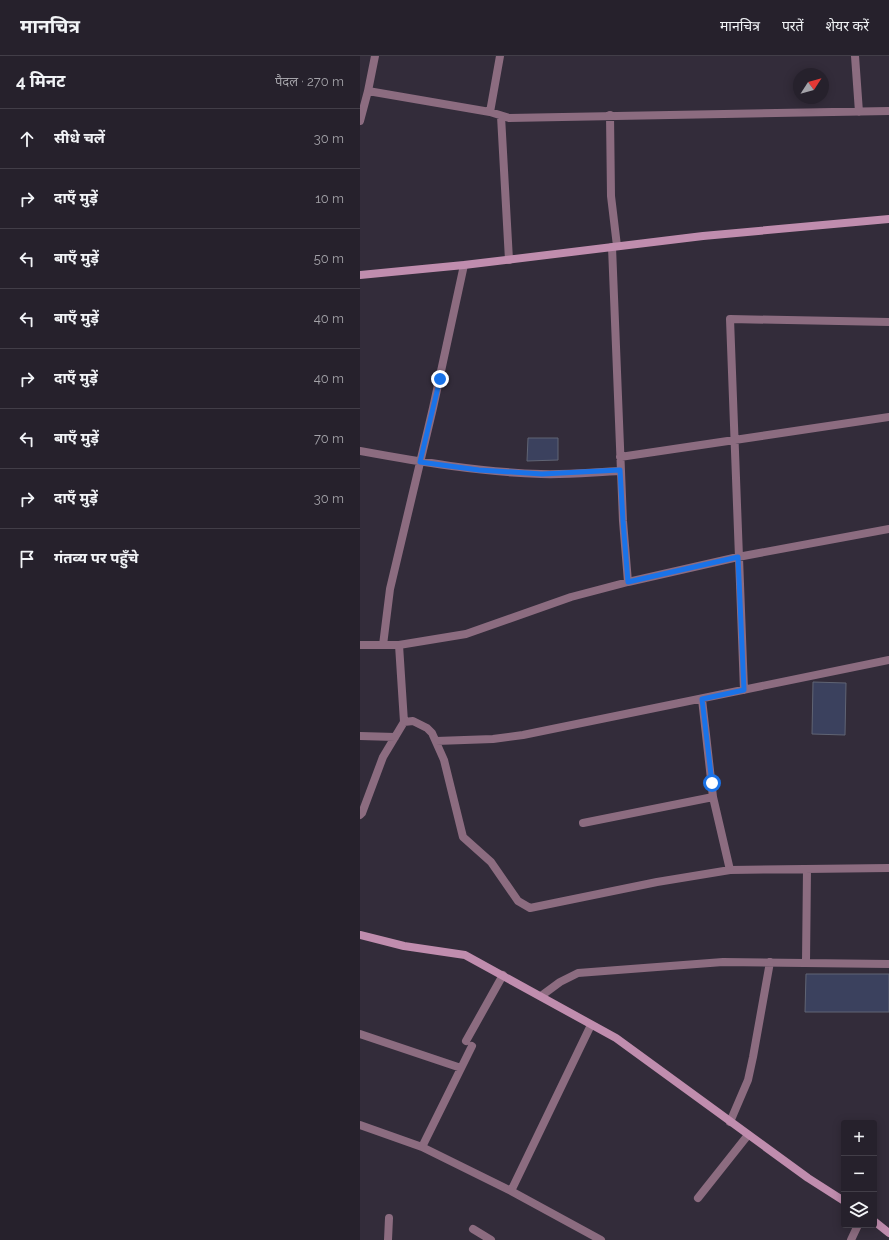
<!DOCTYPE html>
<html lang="hi">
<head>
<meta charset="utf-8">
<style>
  body { margin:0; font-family:Raleway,"Noto Sans Devanagari",sans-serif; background:#322e38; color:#f1f3f6 }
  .controls { position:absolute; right:12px; bottom:12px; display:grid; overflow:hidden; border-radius:4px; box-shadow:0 2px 10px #0003 }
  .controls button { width:36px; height:36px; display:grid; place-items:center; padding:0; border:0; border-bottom:1px solid #423e48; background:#26212c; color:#f1f3f6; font:20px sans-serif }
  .compass { position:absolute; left:433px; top:12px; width:36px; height:36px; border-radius:50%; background:#26212c; box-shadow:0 2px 10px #0003; rotate:54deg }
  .stop { position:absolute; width:12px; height:12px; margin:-9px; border:3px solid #1a73e8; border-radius:50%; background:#fff }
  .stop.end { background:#1a73e8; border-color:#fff; box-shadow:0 1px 4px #0008 }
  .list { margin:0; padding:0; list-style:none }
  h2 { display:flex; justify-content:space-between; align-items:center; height:52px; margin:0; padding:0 16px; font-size:17px }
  h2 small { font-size:13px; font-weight:400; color:#a4a3a9 }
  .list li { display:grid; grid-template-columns:26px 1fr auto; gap:12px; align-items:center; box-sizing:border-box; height:60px; padding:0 16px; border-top:1px solid #423e48 }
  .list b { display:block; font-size:15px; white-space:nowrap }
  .list em { font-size:13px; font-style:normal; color:#a4a3a9 }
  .icon { flex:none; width:22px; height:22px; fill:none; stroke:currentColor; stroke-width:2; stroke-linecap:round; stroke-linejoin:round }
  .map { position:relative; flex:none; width:529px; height:1184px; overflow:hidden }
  header { display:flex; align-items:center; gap:24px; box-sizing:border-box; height:56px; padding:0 20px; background:#26212c; border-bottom:1px solid #423e48 }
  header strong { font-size:19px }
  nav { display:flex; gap:22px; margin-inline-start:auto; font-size:14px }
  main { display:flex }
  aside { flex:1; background:#26212c }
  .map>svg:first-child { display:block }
  .building { fill:#3b415e; stroke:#606474 }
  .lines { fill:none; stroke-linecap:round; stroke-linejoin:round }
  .street { stroke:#8c6c80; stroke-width:8 }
  .secondary { stroke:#c08dae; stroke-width:8 }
  .route { stroke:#1a73e8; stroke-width:5 }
</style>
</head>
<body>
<header>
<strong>मानचित्र</strong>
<nav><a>मानचित्र</a><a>परतें</a><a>शेयर करें</a></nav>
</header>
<main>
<aside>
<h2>4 मिनट<small>पैदल · 270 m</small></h2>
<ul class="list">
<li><svg class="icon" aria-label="ahead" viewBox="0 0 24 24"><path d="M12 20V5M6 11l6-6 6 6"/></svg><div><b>सीधे चलें</b></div><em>30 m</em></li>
<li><svg class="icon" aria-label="right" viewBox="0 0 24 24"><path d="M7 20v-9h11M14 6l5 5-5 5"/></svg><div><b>दाएँ मुड़ें</b></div><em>10 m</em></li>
<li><svg class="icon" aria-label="left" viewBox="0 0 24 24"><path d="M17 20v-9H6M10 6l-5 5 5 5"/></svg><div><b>बाएँ मुड़ें</b></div><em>50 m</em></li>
<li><svg class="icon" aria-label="left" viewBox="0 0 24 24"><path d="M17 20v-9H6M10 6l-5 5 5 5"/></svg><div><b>बाएँ मुड़ें</b></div><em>40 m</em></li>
<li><svg class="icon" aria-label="right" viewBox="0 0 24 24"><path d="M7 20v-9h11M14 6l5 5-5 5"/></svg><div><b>दाएँ मुड़ें</b></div><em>40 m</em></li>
<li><svg class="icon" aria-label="left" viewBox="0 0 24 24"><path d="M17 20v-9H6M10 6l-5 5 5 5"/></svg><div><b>बाएँ मुड़ें</b></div><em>70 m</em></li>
<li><svg class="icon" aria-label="right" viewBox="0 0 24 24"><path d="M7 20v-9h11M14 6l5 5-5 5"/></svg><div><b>दाएँ मुड़ें</b></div><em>30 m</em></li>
<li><svg class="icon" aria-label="arrive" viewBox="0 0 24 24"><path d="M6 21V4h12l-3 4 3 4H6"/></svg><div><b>गंतव्य पर पहुँचे</b></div></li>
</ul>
</aside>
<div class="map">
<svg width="529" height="1184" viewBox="0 0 529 1184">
  <rect width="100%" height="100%" fill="#332c3a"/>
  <path class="building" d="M168 382H198V404L167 405Z
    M453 626 486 627 485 679 452 678Z
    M446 918H529V956H445Z"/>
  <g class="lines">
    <path class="street" d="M15 0 8 35 130 56 149 62 529 55
      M495 0 499 56
      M130 56 140 0
      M250 59 251 140 257 190
      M141 60 149 204
      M0 65 8 35
      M252 191 263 465 268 526
      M0 395C60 406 120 416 181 418 208 419 234 416 261 415
      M260 401 529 361
      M0 589H39L106 578 211 541 268 526 378 501 529 473
      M23 589 30 533 73 352 104 209
      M384 634 370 263 529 266
      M342 643 353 741 370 814
      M44 666 53 665 67 672 72 677 84 704 103 781 131 806 158 845 170 852 297 826 370 814 529 812
      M0 680 35 681
      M76 685 133 683 163 679 529 604
      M0 759 2 757 23 701 44 666 39 589
      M223 767 353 741
      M446 906 447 813
      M181 940 200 926 218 917 363 906 529 908
      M0 978 101 1012
      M106 985 143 919
      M370 1066 388 1024 393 1001 410 906
      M0 1069 62 1091 151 1135 241 1184
      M62 1091 112 990
      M151 1135 231 969
      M338 1142 388 1079
      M113 1173 131 1184
      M28 1184 29 1162
      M491 1184 498 1169"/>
    <path class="secondary" d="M0 219 104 209 343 180 529 163
      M0 879 44 890 105 899 256 982 448 1122 484 1145
      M514 1165 529 1177"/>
  </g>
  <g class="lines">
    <path class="route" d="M80 323 60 406 119 414 182 418 260 414 263 465 268 526 378 501 384 634 342 643 352 727"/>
  </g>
</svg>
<div class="controls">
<button>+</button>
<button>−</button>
<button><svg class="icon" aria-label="layers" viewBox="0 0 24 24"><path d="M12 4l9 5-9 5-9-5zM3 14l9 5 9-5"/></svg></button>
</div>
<svg class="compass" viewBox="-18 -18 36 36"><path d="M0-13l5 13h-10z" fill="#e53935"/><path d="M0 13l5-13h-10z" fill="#a4a3a9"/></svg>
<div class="stop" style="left:352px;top:727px"></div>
<div class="stop end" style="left:80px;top:323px"></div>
</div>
</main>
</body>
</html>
